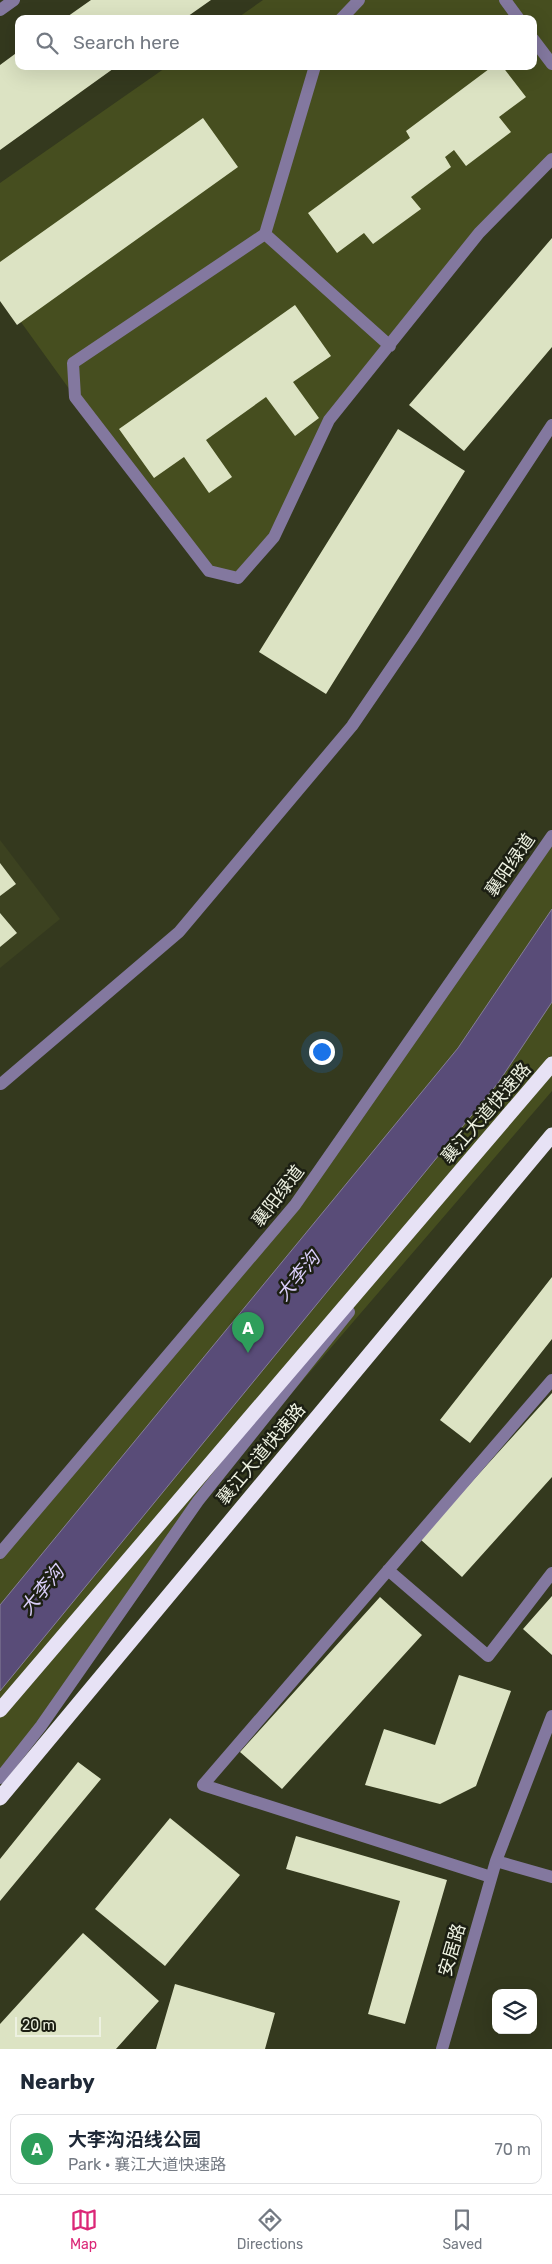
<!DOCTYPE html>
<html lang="en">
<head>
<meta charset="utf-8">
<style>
  body { margin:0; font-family:Rubik,"Noto Sans SC",sans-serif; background:#f6f6f7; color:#1f2937 }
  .controls { position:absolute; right:15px; bottom:15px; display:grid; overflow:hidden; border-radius:10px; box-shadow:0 5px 20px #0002 }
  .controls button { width:45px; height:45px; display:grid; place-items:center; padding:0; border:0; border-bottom:1px solid #e0e1e3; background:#fff; color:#1f2937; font:25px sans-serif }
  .scale { position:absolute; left:15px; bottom:12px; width:86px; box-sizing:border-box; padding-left:5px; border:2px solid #edf1e1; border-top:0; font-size:14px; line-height:18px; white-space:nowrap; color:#edf1e1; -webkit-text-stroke:4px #1c1f13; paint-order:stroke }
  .you { position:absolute; left:321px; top:1051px; width:18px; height:18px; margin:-12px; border:4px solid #fff; border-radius:50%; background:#1a73e8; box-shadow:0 0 0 8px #1a73e833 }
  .badge { display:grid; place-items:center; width:32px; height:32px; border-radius:50%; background:#db2777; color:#fff; font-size:16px; font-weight:700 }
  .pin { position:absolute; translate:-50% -41px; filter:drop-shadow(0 1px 2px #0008) }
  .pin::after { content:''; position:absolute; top:26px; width:18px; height:15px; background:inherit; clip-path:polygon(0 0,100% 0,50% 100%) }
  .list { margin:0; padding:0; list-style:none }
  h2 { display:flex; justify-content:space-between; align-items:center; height:65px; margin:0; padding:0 20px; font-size:21px }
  h2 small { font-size:16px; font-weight:400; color:#747a83 }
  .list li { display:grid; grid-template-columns:32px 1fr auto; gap:15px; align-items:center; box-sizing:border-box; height:70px; margin:0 10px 10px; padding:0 10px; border:1px solid #e0e1e3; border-radius:10px }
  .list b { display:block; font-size:19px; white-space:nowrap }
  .list p { margin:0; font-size:16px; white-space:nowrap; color:#747a83 }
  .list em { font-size:16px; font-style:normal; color:#747a83 }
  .icon { flex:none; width:28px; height:28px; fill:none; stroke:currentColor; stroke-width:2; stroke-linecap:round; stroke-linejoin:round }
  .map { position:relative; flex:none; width:552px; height:2049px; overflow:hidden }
  .search { position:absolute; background:#fff; box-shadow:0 5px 20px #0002; left:15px; right:15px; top:15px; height:55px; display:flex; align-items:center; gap:12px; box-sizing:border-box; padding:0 18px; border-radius:10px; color:#747a83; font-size:19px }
  .sheet { height:145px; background:#fff }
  nav { display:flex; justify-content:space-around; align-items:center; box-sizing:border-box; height:70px; border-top:1px solid #e0e1e3; background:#fff; font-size:14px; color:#747a83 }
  nav a { display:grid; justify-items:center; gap:2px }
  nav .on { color:#db2777 }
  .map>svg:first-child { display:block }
  .built { fill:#3c4220 }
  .green { fill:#464e1f }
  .water { fill:#594c78; stroke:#857e98 }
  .building { fill:#dce3c3 }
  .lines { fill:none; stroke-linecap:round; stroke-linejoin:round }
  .minor { stroke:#83789f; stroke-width:12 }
  .highway { stroke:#e7e2f5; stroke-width:15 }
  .highway-bridge { stroke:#e7e2f5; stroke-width:15 }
  .labels { text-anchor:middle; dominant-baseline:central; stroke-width:5; stroke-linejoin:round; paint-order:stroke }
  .street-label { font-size:18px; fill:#edf1e1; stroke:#1c1f13 }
  .water-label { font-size:19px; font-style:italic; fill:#dacefa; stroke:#1c1f13 }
</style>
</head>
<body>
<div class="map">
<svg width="552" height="2049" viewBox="0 0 552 2049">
  <rect width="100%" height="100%" fill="#34391e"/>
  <path class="built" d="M0 840 60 919 0 968Z"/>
  <path class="green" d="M263 0H552V159L479 233 329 420 274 537 238 578 209 571 75 397 0 293V183L168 66H533V19H236Z
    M552 836V1091L199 1501 0 1778V1553L295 1205Z"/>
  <path class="water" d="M552 909V1002L498 1083 0 1691V1605L458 1048Z"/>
  <path class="building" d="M91 0H211L184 19H64Z
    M19 51V66H117L0 150V65Z
    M493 66H502L526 97 499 117 511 132 466 166 454 150 445 157 451 167 411 197 421 209 373 244 364 233 337 253 308 213 410 138 406 131Z
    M203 118 238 167 17 325 0 301V262Z
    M552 238V347L464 451 409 405Z
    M295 305 331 356 293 382 319 418 295 436 266 397 206 440 232 477 209 493 184 457 154 478 119 429Z
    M398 429 465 471 326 694 259 652Z
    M0 863 16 884 0 896Z
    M0 913 17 933 0 947Z
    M552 1277V1339L470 1443 440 1420Z
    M552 1393V1477L462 1577 420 1539Z
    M552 1596V1655L523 1629Z
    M380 1597 422 1635 282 1789 240 1752Z
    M459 1675 511 1691 476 1786 440 1804 365 1785 384 1729 435 1745Z
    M78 1762 101 1779 0 1901V1859Z
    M170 1818 240 1875 165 1966 95 1909Z
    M296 1836 447 1880 405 2024 368 2014 400 1901 286 1869Z
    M83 1933 159 2001 116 2049H0V2024Z
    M175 1984 275 2013 265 2049H156Z"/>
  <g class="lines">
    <path class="minor" d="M505 0 519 19
      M0 10 14 0
      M341 19 359 0
      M533 39 552 64
      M315 66 265 234 73 363 75 397 209 571 238 578 274 537 329 420 479 233 552 159
      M265 234 390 346
      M1 1084 179 932 352 726 414 635 552 425
      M0 1553 295 1205 552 836
      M388 1570 488 1656 552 1573
      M0 1778 41 1726 198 1501 349 1312
      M496 1861 552 1877
      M491 1877 203 1785 552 1380
      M442 2049 496 1861 552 1716"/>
    <path class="highway" d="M0 1798 552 1135"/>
    <path class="highway-bridge" d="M0 1710 552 1064"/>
  </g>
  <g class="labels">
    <g class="street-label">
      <text transform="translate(510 865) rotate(-55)">襄阳绿道</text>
      <text transform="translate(486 1113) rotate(-49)">襄江大道快速路</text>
      <text transform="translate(278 1196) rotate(-52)">襄阳绿道</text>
      <text transform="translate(261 1454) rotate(-50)">襄江大道快速路</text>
      <text transform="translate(452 1950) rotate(-74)">安居路</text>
    </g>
    <g class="water-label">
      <text transform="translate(298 1276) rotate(-51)">大李沟</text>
      <text transform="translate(42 1590) rotate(-51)">大李沟</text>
    </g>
  </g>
</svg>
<div class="controls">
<button><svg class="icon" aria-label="layers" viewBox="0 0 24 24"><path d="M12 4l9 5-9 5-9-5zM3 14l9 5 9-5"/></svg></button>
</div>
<div class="scale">20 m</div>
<div class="you"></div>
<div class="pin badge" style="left:248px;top:1353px;background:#2e9e5b">A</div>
<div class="search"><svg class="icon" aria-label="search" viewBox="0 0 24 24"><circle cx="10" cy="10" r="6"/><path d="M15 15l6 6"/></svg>Search here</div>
</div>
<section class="sheet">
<h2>Nearby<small></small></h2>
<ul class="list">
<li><span class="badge" style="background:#2e9e5b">A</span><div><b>大李沟沿线公园</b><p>Park · 襄江大道快速路</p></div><em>70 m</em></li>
</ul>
</section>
<nav>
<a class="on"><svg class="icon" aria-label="map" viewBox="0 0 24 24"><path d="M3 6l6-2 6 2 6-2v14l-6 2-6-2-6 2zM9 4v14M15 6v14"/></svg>Map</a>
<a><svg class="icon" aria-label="directions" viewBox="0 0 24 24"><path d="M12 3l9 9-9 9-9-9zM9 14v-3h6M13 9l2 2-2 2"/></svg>Directions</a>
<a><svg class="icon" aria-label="saved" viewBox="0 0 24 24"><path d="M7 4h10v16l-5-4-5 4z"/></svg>Saved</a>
</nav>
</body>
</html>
